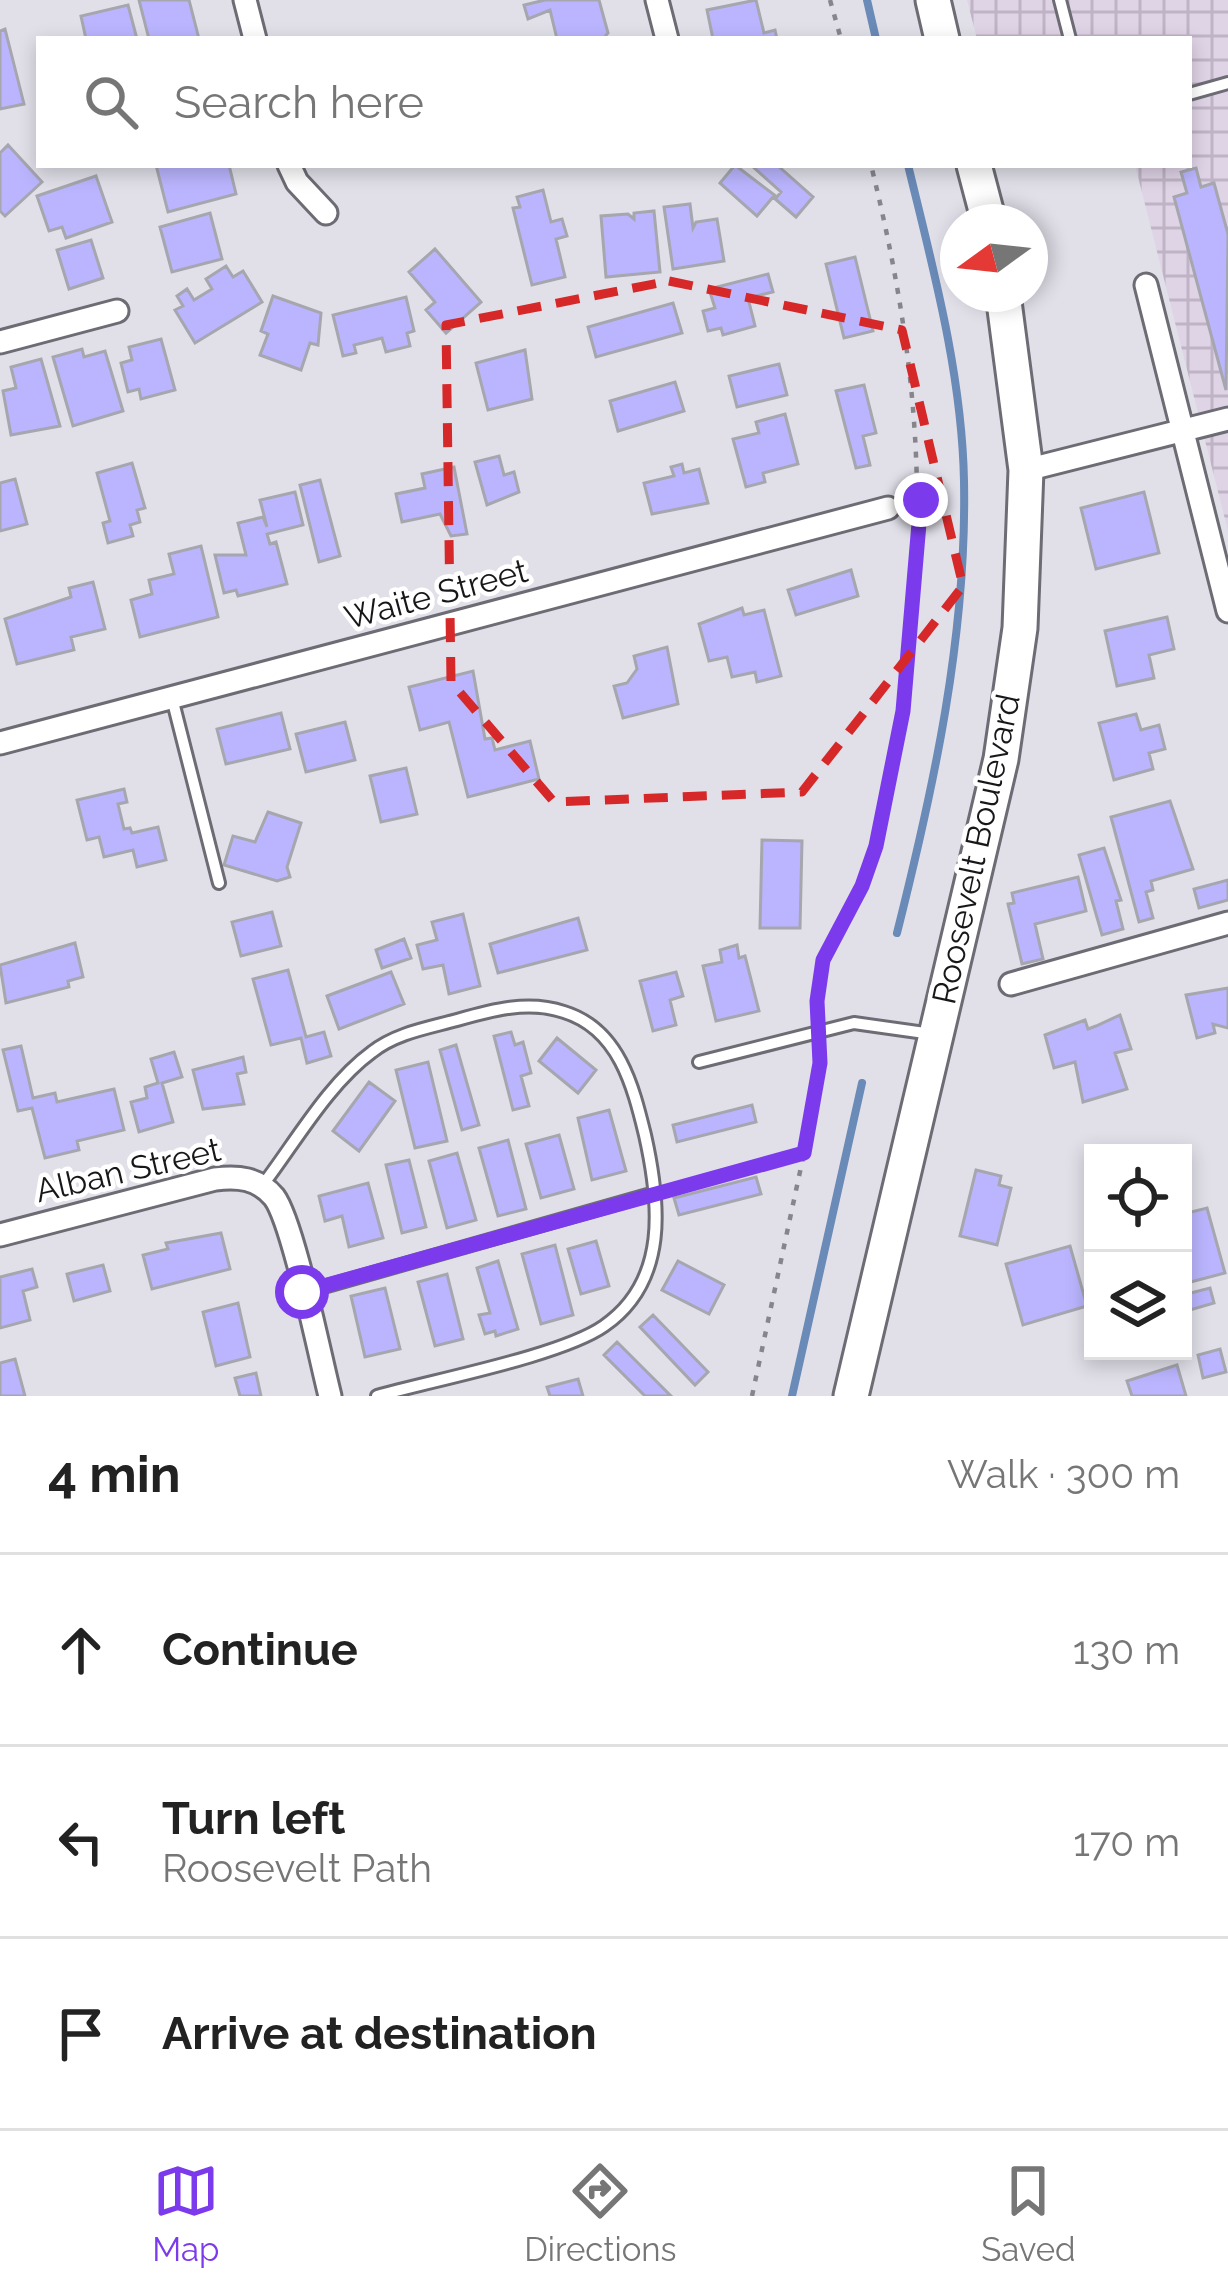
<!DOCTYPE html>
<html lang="en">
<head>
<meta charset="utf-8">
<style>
  body { margin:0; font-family:Raleway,sans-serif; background:#f6f6f6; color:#222 }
  .controls { position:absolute; right:36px; bottom:36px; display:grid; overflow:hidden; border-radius:0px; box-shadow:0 6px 18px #0003 }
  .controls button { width:108px; height:108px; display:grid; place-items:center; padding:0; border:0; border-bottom:3px solid #e0e0e0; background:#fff; color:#222; font:60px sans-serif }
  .compass { position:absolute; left:940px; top:204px; width:108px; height:108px; border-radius:50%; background:#fff; box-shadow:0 6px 18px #0003; rotate:255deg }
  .stop { position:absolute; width:36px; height:36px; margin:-27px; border:9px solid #7c3aed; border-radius:50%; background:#fff }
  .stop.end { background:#7c3aed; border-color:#fff; box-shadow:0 3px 12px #0008 }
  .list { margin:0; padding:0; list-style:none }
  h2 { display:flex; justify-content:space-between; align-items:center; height:156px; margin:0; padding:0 48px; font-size:51px }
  h2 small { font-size:39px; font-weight:400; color:#767676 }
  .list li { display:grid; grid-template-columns:78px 1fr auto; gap:36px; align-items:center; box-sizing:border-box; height:192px; padding:0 48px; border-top:3px solid #e0e0e0 }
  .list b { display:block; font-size:45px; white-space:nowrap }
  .list p { margin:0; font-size:39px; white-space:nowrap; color:#767676 }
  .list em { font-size:39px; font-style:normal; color:#767676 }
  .icon { flex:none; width:66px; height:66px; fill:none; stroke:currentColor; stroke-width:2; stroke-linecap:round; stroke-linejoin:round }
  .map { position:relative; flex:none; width:1228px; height:1396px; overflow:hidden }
  .search { position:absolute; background:#fff; box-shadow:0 6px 18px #0003; left:36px; right:36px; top:36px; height:132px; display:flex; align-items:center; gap:30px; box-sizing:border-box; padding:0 42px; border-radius:0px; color:#767676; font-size:45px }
  .sheet { height:732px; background:#fff }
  nav { display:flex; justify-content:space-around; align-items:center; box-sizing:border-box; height:168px; border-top:3px solid #e0e0e0; background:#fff; font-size:33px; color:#767676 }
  nav a { display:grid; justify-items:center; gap:6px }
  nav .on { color:#7c3aed }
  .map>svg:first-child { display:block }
  .industrial { fill:url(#industrial-grid) }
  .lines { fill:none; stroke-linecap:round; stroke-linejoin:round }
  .stream { stroke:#6a8ab7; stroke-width:8 }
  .building { fill:#bab5fe; stroke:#a6a6af; stroke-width:3 }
  .lane-casing { stroke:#6d6c74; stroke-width:16 }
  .street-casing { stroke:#6d6c74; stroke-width:27 }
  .secondary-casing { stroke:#6d6c74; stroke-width:39 }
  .path { stroke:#86858c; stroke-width:4.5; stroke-dasharray:6 9; stroke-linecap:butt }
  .lane { stroke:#fff; stroke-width:10 }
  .street { stroke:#fff; stroke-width:21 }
  .secondary { stroke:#fff; stroke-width:33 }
  .route { stroke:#7c3aed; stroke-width:15 }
  .marked { fill:none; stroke:#d62828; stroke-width:9; stroke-dasharray:24 15; stroke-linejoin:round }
  .labels { text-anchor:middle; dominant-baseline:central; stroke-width:9; stroke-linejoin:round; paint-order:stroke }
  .street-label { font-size:33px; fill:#17171a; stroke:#fff }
</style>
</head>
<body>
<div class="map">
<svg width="1228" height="1396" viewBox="0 0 1228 1396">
  <defs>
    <pattern id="industrial-grid" width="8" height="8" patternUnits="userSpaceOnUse" patternTransform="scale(3)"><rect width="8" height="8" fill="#dfd3e6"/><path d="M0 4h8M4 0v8" fill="none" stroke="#bfb4c5"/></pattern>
  </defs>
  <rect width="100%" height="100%" fill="#e1e0e9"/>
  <path class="industrial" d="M967 0H1228V531L1135 165H1189V39H977Z"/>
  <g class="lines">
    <path class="stream" d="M867 0 876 39
      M897 933C934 786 967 635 964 481 962 374 933 268 908 165
      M792 1396 862 1083"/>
  </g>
  <path class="building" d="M139 0H189L199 39H149Z
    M545 0H599L608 33 603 39H557L550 10 528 19 524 5Z
    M756 0 764 33 775 30 777 39H713L707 10Z
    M128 5 137 39H86L81 16Z
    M5 29 24 104 0 109V31Z
    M8 145 42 182 5 216 0 211V153Z
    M156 165H229L236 194 168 212Z
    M735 165 777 197 781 192 751 165H777L813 197 796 217 773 197 757 216 720 183Z
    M1196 168 1201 187 1214 183 1228 234 1226 390 1174 197 1187 193 1181 172Z
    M96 176 112 222 66 238 62 227 49 231 37 196Z
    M543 190 551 222 562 219 567 236 556 239 565 277 532 285 513 208 520 207 517 197Z
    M690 204 693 228 696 222 717 219 724 261 673 269 664 207Z
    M654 211 660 272 606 277 601 216 628 214 634 219V213Z
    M210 213 222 259 172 272 160 227Z
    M91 240 103 278 69 289 57 250Z
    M435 249 481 302 446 333 426 310 435 302 409 272Z
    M855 257 873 331 844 338 826 264Z
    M226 266 233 277 243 271 262 302 195 343 175 310 183 306 177 296 187 289 194 300 212 289 206 279Z
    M768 274 773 292 748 298 755 326 723 335 721 328 708 331 703 311 715 308 709 289Z
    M273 296 321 313 318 345 310 343 301 370 260 355 268 334 261 331Z
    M406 297 414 331 407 333 410 346 386 352 382 338 354 345 356 353 343 356 333 315Z
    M673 303 682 333 596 357 588 327Z
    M161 339 175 390 141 399 139 389 128 392 121 363 132 360 129 347Z
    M82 349 84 357 105 351 123 411 73 426 53 357Z
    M525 350 532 399 488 410 476 363Z
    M41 359 60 426 11 435 3 391 16 388 11 367Z
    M779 364 787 395 737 407 729 376Z
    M675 382 684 411 618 431 610 401Z
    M864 385 876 433 863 436 870 465 856 468 836 391Z
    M785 414 798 464 763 473 765 482 746 487 733 439 759 433 756 422Z
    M499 456 504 475 514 472 519 492 487 505 475 462Z
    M132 463 145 508 137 510 140 522 130 525 133 536 108 543 103 523 110 521 97 473Z
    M682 464 684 473 699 469 708 503 652 514 644 483 674 476 671 467Z
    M454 467 467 534 451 536 440 514 402 522 396 494 425 488 422 474Z
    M15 479 27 524 0 531V483Z
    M320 480 340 556 319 562 300 485Z
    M295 492 303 525 267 534 270 544 276 542 287 584 238 596 236 590 224 593 215 555H246L238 523 263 517 267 527 260 500Z
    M1144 492 1159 553 1096 569 1081 508Z
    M201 546 218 617 140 637 131 600 152 594 149 580 174 574 169 554Z
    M851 570 858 596 796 615 788 590Z
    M93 582 105 629 71 637 74 650 17 664 5 619 71 597 69 588Z
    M742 608 744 615 764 610 781 676 757 682 755 672 732 677 727 657 709 661 699 624Z
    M1167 617 1174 649 1149 655 1154 678 1117 686 1105 631Z
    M667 647 678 704 623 718 614 686 627 683 637 669 634 656Z
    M473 671 485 739 492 738 495 750 530 741 539 779 468 797 449 722 420 730 409 687Z
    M281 713 290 749 226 764 217 729Z
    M1136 714 1141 730 1159 725 1165 749 1149 753 1153 769 1114 780 1099 723Z
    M345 722 355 760 306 772 296 734Z
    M406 768 417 814 381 822 370 776Z
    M124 789 127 802 118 804 124 829 130 828 132 833 158 827 166 860 137 867 133 850 104 857 99 837 87 840 77 800Z
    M1170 801 1193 869 1151 881 1153 890 1146 892 1153 918 1139 922 1111 817Z
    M268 812 301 823 287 867 290 877 277 881 224 865 233 836 255 842Z
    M762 840 802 841 800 928H760Z
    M1104 848 1121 900 1116 901 1123 929 1102 935 1079 855Z
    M1078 877 1086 911 1035 924 1043 959 1022 964 1008 904 1014 903 1012 893Z
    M1228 880V900L1199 908 1194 889Z
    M272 912 281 946 241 956 232 922Z
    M463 914 480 986 449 994 443 965 423 969 417 945 437 940 432 922Z
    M578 918 587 950 498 973 490 944Z
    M404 939 411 958 382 968 376 950Z
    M75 943 83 977 68 981 69 987 6 1003 0 965Z
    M737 945 739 958 745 956 759 1011 716 1021 703 966 722 962 720 950Z
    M288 970 306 1037 324 1032 331 1056 307 1063 301 1038 271 1045 253 979Z
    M391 972 404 1004 339 1029 327 996Z
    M676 972 683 996 670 1000 676 1025 653 1031 640 981Z
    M1228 988V1028L1213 1024 1215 1033 1197 1038 1186 995Z
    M1120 1015 1131 1049 1115 1053 1127 1089 1083 1102 1075 1062 1054 1068 1045 1035 1085 1020 1088 1029 1096 1026Z
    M511 1032 515 1045 523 1042 531 1073 521 1076 529 1106 513 1110 494 1036Z
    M557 1038 596 1070 578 1093 539 1061Z
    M456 1045 479 1125 462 1130 440 1050Z
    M21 1046 33 1098 55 1093 57 1102 114 1089 124 1130 77 1141 79 1150 45 1158 32 1108 18 1111 3 1050Z
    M174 1052 182 1077 162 1083 173 1122 139 1132 131 1102 147 1098 145 1087 158 1083 151 1059Z
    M243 1057 246 1072 237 1074 244 1104 203 1109 193 1070Z
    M428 1062 447 1141 415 1148 396 1070Z
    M369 1082 395 1101 359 1151 333 1131Z
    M752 1105 756 1122 677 1142 673 1125Z
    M609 1110 626 1171 592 1180 578 1118Z
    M559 1135 574 1189 541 1198 526 1144Z
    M508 1140 526 1209 498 1216 479 1148Z
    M457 1153 476 1220 447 1228 429 1161Z
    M409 1160 426 1227 402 1233 386 1165Z
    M976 1170 1001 1176 999 1185 1011 1188 997 1245 960 1236Z
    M756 1177 761 1194 679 1215 674 1198Z
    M368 1183 383 1238 349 1247 342 1216 325 1221 319 1196Z
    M1207 1208 1225 1273 1183 1284V1238L1187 1237 1183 1214Z
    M221 1233 230 1269 152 1289 143 1255 168 1249 166 1243Z
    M596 1241 609 1286 581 1294 568 1249Z
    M555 1245 573 1315 541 1324 522 1254Z
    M1070 1246 1087 1306 1023 1325 1006 1264Z
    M498 1261 518 1329 496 1336 495 1331 485 1334 479 1315 490 1313 477 1268Z
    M678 1261 724 1285 709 1314 662 1290Z
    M103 1265 110 1291 74 1301 67 1274Z
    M32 1269 37 1287 23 1291 30 1320 0 1328V1277Z
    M447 1274 463 1339 435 1346 418 1282Z
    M385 1288 400 1349 365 1357 351 1296Z
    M1210 1288 1214 1303 1183 1312V1295Z
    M238 1303 250 1357 216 1366 203 1312Z
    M653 1315 708 1372 695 1385 640 1327Z
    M617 1342 671 1396H645L604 1355Z
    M1220 1349 1226 1372 1203 1378 1198 1355Z
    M15 1359 25 1396H0V1363Z
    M1177 1365 1186 1396H1132L1127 1381Z
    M256 1373 261 1396H240L235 1378Z
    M578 1379 583 1396H550L547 1387Z"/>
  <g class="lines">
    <g class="lane-casing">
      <path id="lane" d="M1060 0 1070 39
        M1189 94 1228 83
        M172 698 219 883
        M699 1062 854 1023 932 1034
        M262 1186C295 1143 328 1084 372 1052 396 1033 428 1028 457 1020 492 1010 528 1000 564 1012 619 1029 633 1086 645 1135 660 1202 669 1281 604 1326 561 1356 433 1380 377 1396
        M306 1292 658 1192"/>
    </g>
    <g class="street-casing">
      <path id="street" d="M245 0 255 39
        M657 0 667 39
        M289 165 297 182 326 213
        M1146 285 1228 611
        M0 342 117 311
        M1026 470 1228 419
        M0 743 888 508
        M1011 984 1228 923
        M0 1235 215 1179C238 1176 258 1178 274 1197 293 1222 320 1357 330 1396"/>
    </g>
    <g class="secondary-casing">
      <path id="secondary" d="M933 0 942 39
        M974 165 989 222
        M851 1396 1001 759 1020 628 1026 470 1003 294"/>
    </g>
    <path class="path" d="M830 0 841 39
      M818 1013C816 961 841 931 862 886 872 864 877 840 882 816 931 576 930 404 871 165
      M676 1186 804 1153
      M752 1396 804 1153 819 1049"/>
    <use href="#lane" class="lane"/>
    <use href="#street" class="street"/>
    <use href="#secondary" class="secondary"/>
  </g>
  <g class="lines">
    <path class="route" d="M302 1292 804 1153 820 1063 817 1001 823 960 862 886 876 846 903 711 921 500"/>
  </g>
  <path class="marked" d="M669 281 902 330 963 586 802 792 554 802 451 682 446 325Z"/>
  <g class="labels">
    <g class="street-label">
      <text transform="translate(436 594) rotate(-15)">Waite Street</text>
      <text transform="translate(976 849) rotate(-78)">Roosevelt Boulevard</text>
      <text transform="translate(128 1170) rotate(-13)">Alban Street</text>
    </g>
  </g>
</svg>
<div class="controls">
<button><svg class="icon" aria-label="locate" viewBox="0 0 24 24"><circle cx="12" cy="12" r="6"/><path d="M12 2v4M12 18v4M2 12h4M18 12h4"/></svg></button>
<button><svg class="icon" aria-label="layers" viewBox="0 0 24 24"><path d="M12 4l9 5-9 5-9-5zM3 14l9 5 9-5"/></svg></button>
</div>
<svg class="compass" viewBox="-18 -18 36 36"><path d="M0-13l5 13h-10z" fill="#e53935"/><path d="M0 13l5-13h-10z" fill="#767676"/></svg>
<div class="stop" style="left:302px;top:1292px"></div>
<div class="stop end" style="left:921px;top:500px"></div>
<div class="search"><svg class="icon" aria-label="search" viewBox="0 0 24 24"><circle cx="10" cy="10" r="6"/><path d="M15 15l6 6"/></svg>Search here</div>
</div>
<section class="sheet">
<h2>4 min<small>Walk · 300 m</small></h2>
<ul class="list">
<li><svg class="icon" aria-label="ahead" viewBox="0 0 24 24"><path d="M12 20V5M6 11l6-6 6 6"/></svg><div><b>Continue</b></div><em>130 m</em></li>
<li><svg class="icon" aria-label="left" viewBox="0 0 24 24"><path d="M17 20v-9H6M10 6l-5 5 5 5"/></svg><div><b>Turn left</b><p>Roosevelt Path</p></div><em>170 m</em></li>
<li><svg class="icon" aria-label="arrive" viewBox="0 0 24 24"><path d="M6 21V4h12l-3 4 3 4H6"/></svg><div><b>Arrive at destination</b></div></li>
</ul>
</section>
<nav>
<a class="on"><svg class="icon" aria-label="map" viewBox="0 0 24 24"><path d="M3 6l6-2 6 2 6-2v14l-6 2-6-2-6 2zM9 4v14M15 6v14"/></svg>Map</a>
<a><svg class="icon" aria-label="directions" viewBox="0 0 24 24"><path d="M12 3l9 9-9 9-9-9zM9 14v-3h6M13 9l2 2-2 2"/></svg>Directions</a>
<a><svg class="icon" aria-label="saved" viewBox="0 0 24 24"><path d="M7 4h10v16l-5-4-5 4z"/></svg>Saved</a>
</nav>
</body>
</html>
